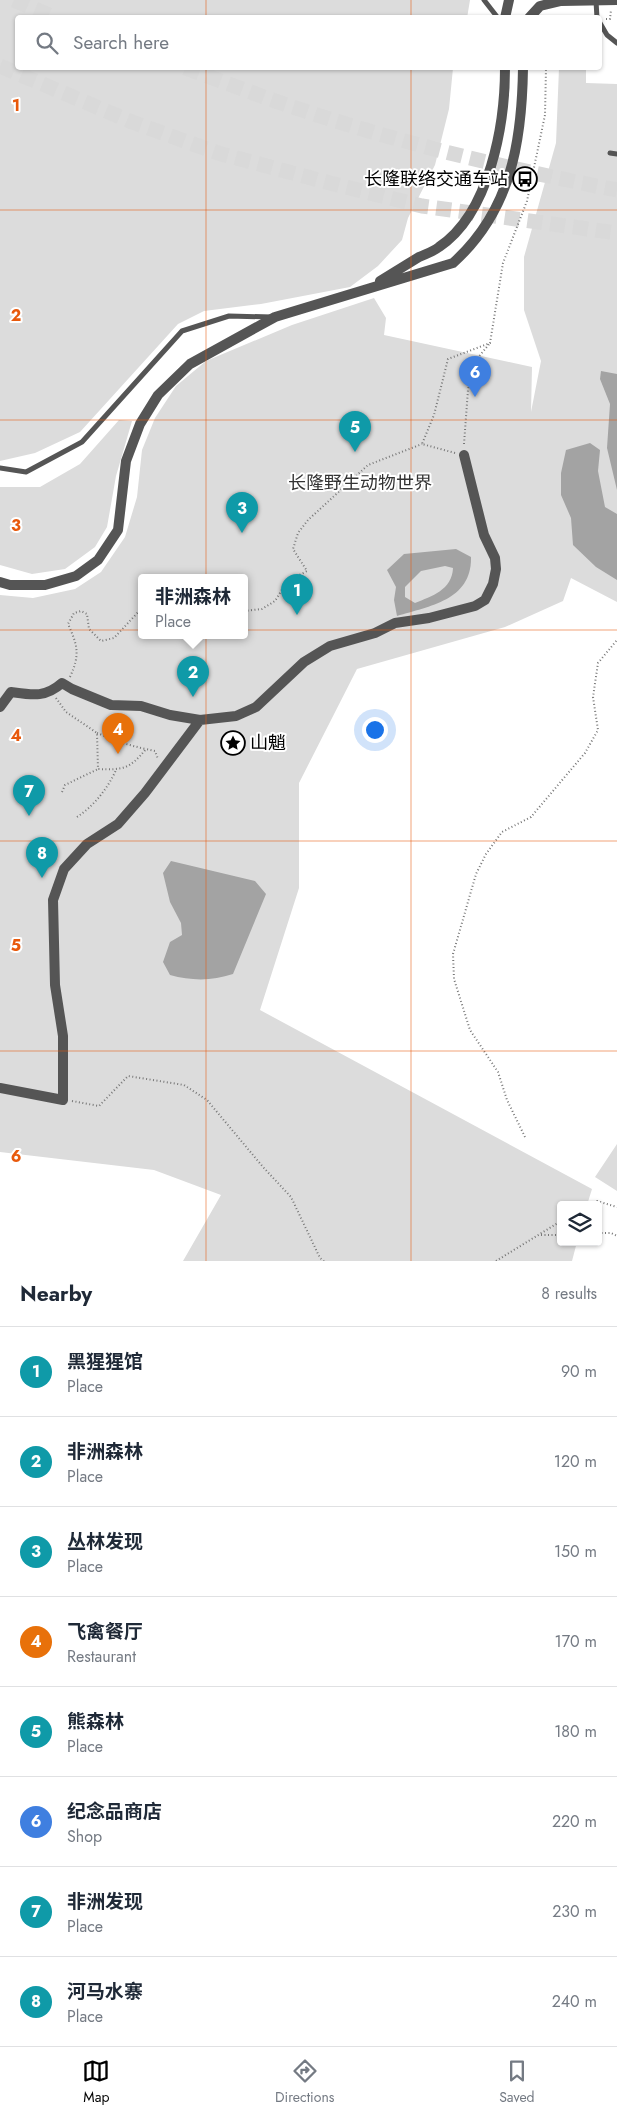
<!DOCTYPE html>
<html lang="en">
<head>
<meta charset="utf-8">
<style>
  body { margin:0; font-family:Jost,"Noto Sans SC",sans-serif; background:#f2f2f3; color:#1f2937 }
  .controls { position:absolute; right:15px; bottom:15px; display:grid; overflow:hidden; border-radius:5px; box-shadow:0 1px 4px #0004 }
  .controls button { width:45px; height:45px; display:grid; place-items:center; padding:0; border:0; border-bottom:1px solid #e0e1e3; background:#fff; color:#1f2937; font:25px sans-serif }
  .you { position:absolute; left:374px; top:729px; width:18px; height:18px; margin:-12px; border:4px solid #fff; border-radius:50%; background:#1a73e8; box-shadow:0 0 0 8px #1a73e833 }
  .badge { display:grid; place-items:center; width:32px; height:32px; border-radius:50%; background:#000; color:#fff; font-size:16px; font-weight:700 }
  .pin { position:absolute; translate:-50% -41px; filter:drop-shadow(0 1px 2px #0008) }
  .pin::after { content:''; position:absolute; top:26px; width:18px; height:15px; background:inherit; clip-path:polygon(0 0,100% 0,50% 100%) }
  .popup { position:absolute; left:138px; top:574px; width:110px; height:65px; box-sizing:border-box; display:grid; place-content:center; border-radius:5px; background:#fff; filter:drop-shadow(0 1px 4px #0005); font-size:16px; white-space:nowrap; color:#747a83 }
  .popup b { font-size:19px; color:#1f2937 }
  .popup::after { content:''; position:absolute; left:50%; top:100%; margin-left:-10px; border:10px solid transparent; border-top-color:#fff }
  .list { margin:0; padding:0; list-style:none }
  h2 { display:flex; justify-content:space-between; align-items:center; height:65px; margin:0; padding:0 20px; font-size:21px }
  h2 small { font-size:16px; font-weight:400; color:#747a83 }
  .list li { display:grid; grid-template-columns:32px 1fr auto; gap:15px; align-items:center; box-sizing:border-box; height:90px; padding:0 20px; border-top:1px solid #e0e1e3 }
  .list b { display:block; font-size:19px; white-space:nowrap }
  .list p { margin:0; font-size:16px; white-space:nowrap; color:#747a83 }
  .list em { font-size:16px; font-style:normal; color:#747a83 }
  .icon { flex:none; width:28px; height:28px; fill:none; stroke:currentColor; stroke-width:2; stroke-linecap:round; stroke-linejoin:round }
  .map { position:relative; flex:none; width:617px; height:1261px; overflow:hidden }
  .search { position:absolute; background:#fff; box-shadow:0 1px 4px #0004; left:15px; right:15px; top:15px; height:55px; display:flex; align-items:center; gap:12px; box-sizing:border-box; padding:0 18px; border-radius:5px; color:#747a83; font-size:19px }
  .sheet { height:785px; background:#fff }
  nav { display:flex; justify-content:space-around; align-items:center; box-sizing:border-box; height:70px; border-top:1px solid #e0e1e3; background:#fff; font-size:14px; color:#747a83 }
  nav a { display:grid; justify-items:center; gap:2px }
  nav .on { color:#000 }
  .map>svg:first-child { display:block }
  .green { fill:#dcdcdc; fill-rule:evenodd }
  .water { fill:#a3a3a3; fill-rule:evenodd }
  .lines { fill:none; stroke-linecap:round; stroke-linejoin:round }
  .highway-tunnel { stroke:#d9d9d9; stroke-width:15; stroke-dasharray:15 8; stroke-linecap:butt }
  .path { stroke:#777; stroke-width:2; stroke-dasharray:1 2.5; stroke-linecap:butt }
  .lane { stroke:#555; stroke-width:5 }
  .street { stroke:#555; stroke-width:10 }
  .grid { fill:none; stroke:#e8590c; stroke-width:1; stroke-opacity:0.55 }
  .labels { text-anchor:middle; dominant-baseline:central; stroke-width:4; stroke-linejoin:round; paint-order:stroke }
  .poi-label { font-size:18px; fill:#000; stroke:#fff; text-anchor:end }
  .park-label { font-size:18px; fill:#333; stroke:#fff }
  .grid-label { font-size:16px; text-anchor:middle; font-weight:bold; fill:#e8590c; stroke:#fff; stroke-width:4; stroke-linejoin:round; paint-order:stroke }
</style>
</head>
<body>
<div class="map">
<svg width="617" height="1261" viewBox="0 0 617 1261">
  <rect width="100%" height="100%" fill="#fff"/>
  <path class="green" d="M0 0H470L467 18H18V68H453L449 109 435 165 408 218 402 240 378 266 350 287 261 304 204 311 178 324 80 432 35 453 0 461Z
    M559 68H586V83L617 84V602L571 578 563 601 505 627 357 669 299 783V888L260 1010 592 1189 587 1205H561V1242H577L572 1261H183L221 1195 154 1170 0 1152V595L33 598 75 589 101 572 125 537 137 497 142 450 155 418 176 386 206 361 292 325 374 298 386 318 384 335 532 367 531 412 541 361 524 310V257L556 143ZM142 578H244V636H142Z
    M119 420 132 421 116 476 107 527 95 547 65 569 32 574 0 565V487H40L80 464Z
    M617 1144V1191L595 1177Z"/>
  <path class="water" d="M601 371 617 374V490L607 448 610 404 600 379Z
    M590 443 600 450 598 471 605 507 617 514V580L596 567 573 545 571 518 561 495V473L566 450Z
    M456 549 471 557C472 600 430 606 397 616L394 600 396 587 387 570 404 554ZM445 566 453 568C452 590 432 596 415 603L405 597V587L421 571Z
    M171 861 255 881 266 894 233 974C212 981 192 981 170 975L163 962 170 942 182 935 181 923 170 902 163 873Z"/>
  <g class="lines">
    <path class="highway-tunnel" d="M14 0 56 18
      M0 66 132 122 218 153 326 182 422 206 617 233
      M185 68C216 79 247 91 278 102 388 140 503 168 617 190"/>
    <path class="path" d="M606 19H610L611 10
      M464 444 468 390 473 364 490 343
      M455 453 422 444 434 415 448 359 490 343 503 263 527 201 545 115 546 68
      M244 611 262 609 275 601 283 588 292 579 307 571 293 549 298 533 308 520 368 465 422 444
      M70 677C80 655 78 646 68 624L74 613 81 611 87 614 89 629 101 641 114 638 142 608
      M56 698 66 712 97 733 98 769C123 770 130 769 146 749L155 751 158 759
      M97 733 122 743 145 749
      M62 792 65 785 98 769
      M77 817C94 806 108 788 116 770
      M72 1101 99 1106 128 1076 184 1085 207 1100 263 1167 291 1197 320 1258 324 1261
      M525 1137 507 1100 498 1072 470 1030 454 979 453 954 476 874 486 854 502 832 531 817 585 753 598 730 593 697 598 663 617 640
      M587 1205 597 1201 617 1207
      M598 1233H611L617 1236
      M541 1235H561
      M496 1261 561 1221"/>
    <path class="lane" d="M484 0 498 18
      M596 1 597 18
      M600 23 607 35 617 43
      M610 153 617 154
      M0 468 26 472 82 442 182 331 229 316 272 317"/>
    <path class="street" d="M505 18 509 0
      M529 18 540 6 561 1 617 0
      M380 281C393 273 406 265 419 257 425 254 433 252 439 247 490 213 505 124 505 68
      M0 582 10 585H45L76 576 98 560 118 530 126 461 140 424 158 395 190 364 275 317 453 263C511 211 522 142 523 68
      M0 707 11 692C32 695 45 698 62 683L72 689 111 705 141 706 170 715 200 720 236 716 256 707 304 662 330 646 375 633 395 623 429 618 475 606 485 600 493 584 496 569 495 558 484 535 464 455
      M0 1088 63 1100V1036L55 985 53 900 64 869 87 844 118 824 145 793 200 720"/>
  </g>
  <path class="grid" d="M206 0V18M411 0V18M206 68V1261M411 68V1261M0 210H617M0 420H617M0 630H617M0 841H617M0 1051H617"/>
  <defs>
    <g id="bus-ring" transform="scale(1.25)"><circle r="9.5" fill="#fff" stroke="#000" stroke-width="1.5"/><path d="M-5-6H5V4H4V6H2V4H-2V6H-4V4H-5ZM-3.5-4V0h7V-4ZM-3.5 1.2v1.5H-2V1.2ZM2 1.2v1.5H3.5V1.2Z" fill="#000"/></g>
    <g id="sight-ring" transform="scale(1.25)"><circle r="9.5" fill="#fff" stroke="#000" stroke-width="1.5"/><path d="M0-6L1.8-2.2L6-1.7L2.9 1.2L3.7 5.4L0 3.3L-3.7 5.4L-2.9 1.2L-6-1.7L-1.8-2.2Z" fill="#000"/></g>
  </defs>
  <g fill-rule="evenodd">
    <use href="#bus-ring" x="525" y="179"/>
    <use href="#sight-ring" x="233" y="743"/>
  </g>
  <g class="labels">
    <g class="poi-label">
      <text x="508" y="179">长隆联络交通车站</text>
      <text x="250" y="743" text-anchor="start">山魈</text>
    </g>
    <g class="park-label">
      <text x="360" y="483">长隆野生动物世界</text>
    </g>
  </g>
  <g class="grid-label">
    <text x="16" y="111">1</text>
    <text x="16" y="321">2</text>
    <text x="16" y="531">3</text>
    <text x="16" y="741">4</text>
    <text x="16" y="951">5</text>
    <text x="16" y="1162">6</text>
  </g>
</svg>
<div class="controls">
<button><svg class="icon" aria-label="layers" viewBox="0 0 24 24"><path d="M12 4l9 5-9 5-9-5zM3 14l9 5 9-5"/></svg></button>
</div>
<div class="you"></div>
<div class="pin badge" style="left:297px;top:615px;background:#0f9aa8">1</div>
<div class="pin badge" style="left:193px;top:697px;background:#0f9aa8">2</div>
<div class="popup"><b>非洲森林</b>Place</div>
<div class="pin badge" style="left:242px;top:533px;background:#0f9aa8">3</div>
<div class="pin badge" style="left:118px;top:754px;background:#e8710a">4</div>
<div class="pin badge" style="left:355px;top:452px;background:#0f9aa8">5</div>
<div class="pin badge" style="left:475px;top:397px;background:#3f7fe0">6</div>
<div class="pin badge" style="left:29px;top:816px;background:#0f9aa8">7</div>
<div class="pin badge" style="left:42px;top:878px;background:#0f9aa8">8</div>
<div class="search"><svg class="icon" aria-label="search" viewBox="0 0 24 24"><circle cx="10" cy="10" r="6"/><path d="M15 15l6 6"/></svg>Search here</div>
</div>
<section class="sheet">
<h2>Nearby<small>8 results</small></h2>
<ul class="list">
<li><span class="badge" style="background:#0f9aa8">1</span><div><b>黑猩猩馆</b><p>Place</p></div><em>90 m</em></li>
<li><span class="badge" style="background:#0f9aa8">2</span><div><b>非洲森林</b><p>Place</p></div><em>120 m</em></li>
<li><span class="badge" style="background:#0f9aa8">3</span><div><b>丛林发现</b><p>Place</p></div><em>150 m</em></li>
<li><span class="badge" style="background:#e8710a">4</span><div><b>飞禽餐厅</b><p>Restaurant</p></div><em>170 m</em></li>
<li><span class="badge" style="background:#0f9aa8">5</span><div><b>熊森林</b><p>Place</p></div><em>180 m</em></li>
<li><span class="badge" style="background:#3f7fe0">6</span><div><b>纪念品商店</b><p>Shop</p></div><em>220 m</em></li>
<li><span class="badge" style="background:#0f9aa8">7</span><div><b>非洲发现</b><p>Place</p></div><em>230 m</em></li>
<li><span class="badge" style="background:#0f9aa8">8</span><div><b>河马水寨</b><p>Place</p></div><em>240 m</em></li>
</ul>
</section>
<nav>
<a class="on"><svg class="icon" aria-label="map" viewBox="0 0 24 24"><path d="M3 6l6-2 6 2 6-2v14l-6 2-6-2-6 2zM9 4v14M15 6v14"/></svg>Map</a>
<a><svg class="icon" aria-label="directions" viewBox="0 0 24 24"><path d="M12 3l9 9-9 9-9-9zM9 14v-3h6M13 9l2 2-2 2"/></svg>Directions</a>
<a><svg class="icon" aria-label="saved" viewBox="0 0 24 24"><path d="M7 4h10v16l-5-4-5 4z"/></svg>Saved</a>
</nav>
</body>
</html>
